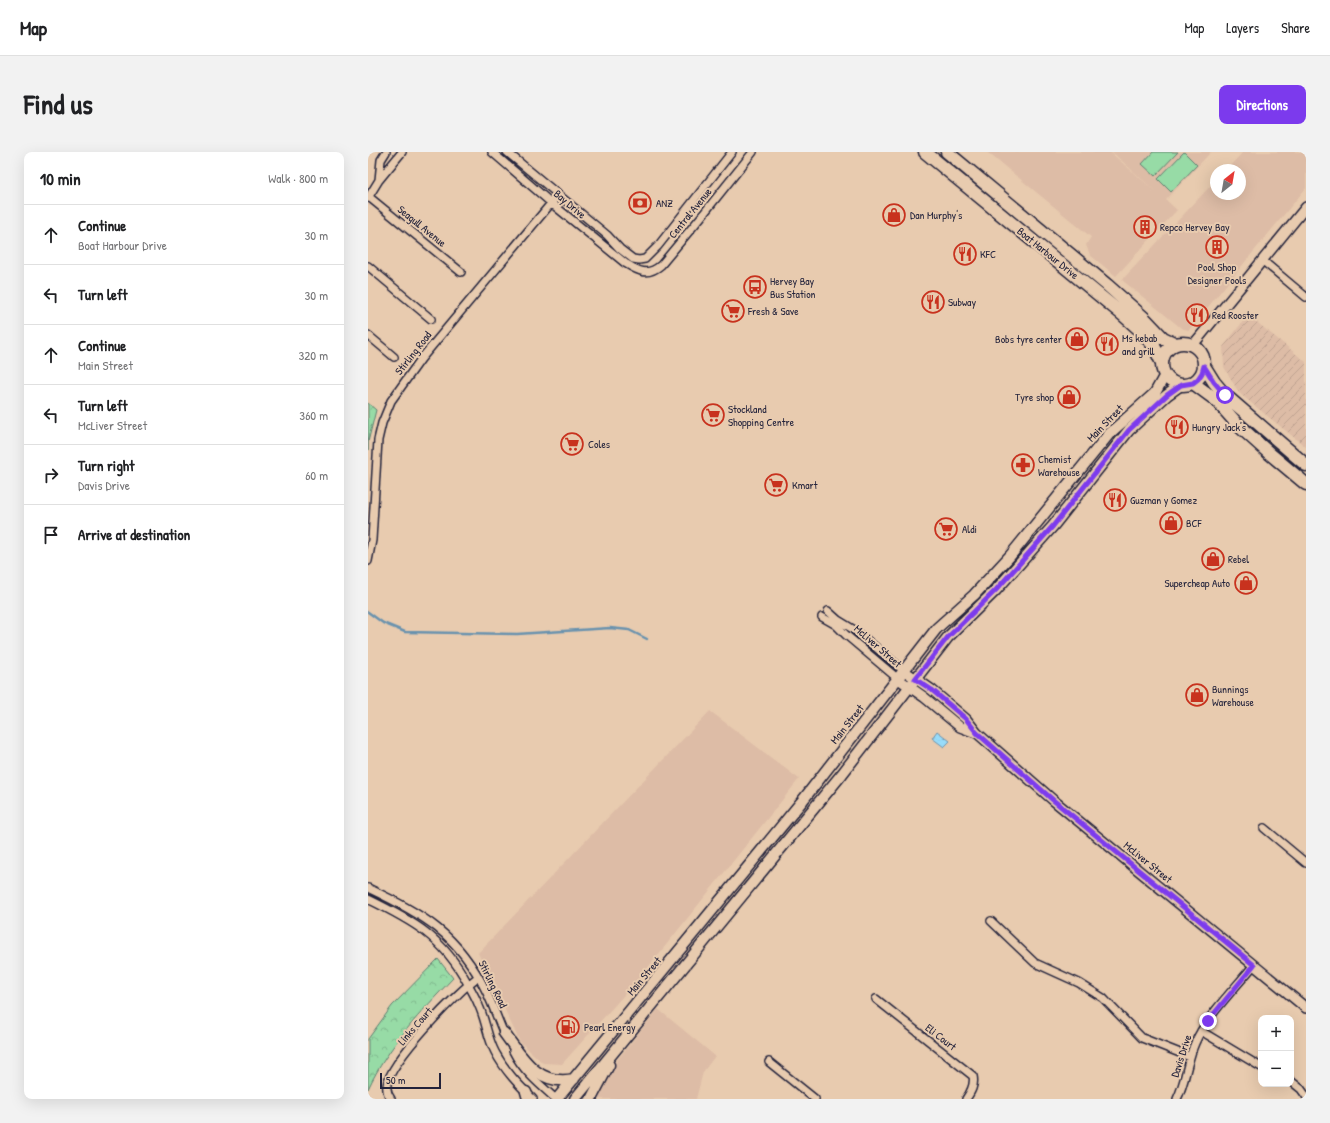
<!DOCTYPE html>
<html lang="en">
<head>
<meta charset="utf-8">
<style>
  body { margin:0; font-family:"Patrick Hand",sans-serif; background:#f2f2f2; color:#202124 }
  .controls { position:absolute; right:12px; bottom:12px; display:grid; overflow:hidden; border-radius:8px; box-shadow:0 4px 16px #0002 }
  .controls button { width:36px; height:36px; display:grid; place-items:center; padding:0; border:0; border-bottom:1px solid #e0e0e0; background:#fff; color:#202124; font:20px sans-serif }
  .compass { position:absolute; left:842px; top:12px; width:36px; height:36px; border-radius:50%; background:#fff; box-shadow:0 4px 16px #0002; rotate:31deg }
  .scale { position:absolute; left:12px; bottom:10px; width:61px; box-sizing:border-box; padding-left:4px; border:2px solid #22223b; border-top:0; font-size:11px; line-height:14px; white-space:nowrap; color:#22223b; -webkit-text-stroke:3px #e8cbaf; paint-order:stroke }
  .stop { position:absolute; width:12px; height:12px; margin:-9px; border:3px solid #7c3aed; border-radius:50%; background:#fff }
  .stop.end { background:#7c3aed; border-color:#fff; box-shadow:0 1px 4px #0008 }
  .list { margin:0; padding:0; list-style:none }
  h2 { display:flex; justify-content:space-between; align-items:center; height:52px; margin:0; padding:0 16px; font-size:17px }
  h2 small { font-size:13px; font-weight:400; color:#757577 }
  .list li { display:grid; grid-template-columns:26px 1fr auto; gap:12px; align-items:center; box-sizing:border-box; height:60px; padding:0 16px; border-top:1px solid #e0e0e0 }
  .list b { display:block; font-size:15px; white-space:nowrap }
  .list p { margin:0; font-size:13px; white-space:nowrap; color:#757577 }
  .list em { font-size:13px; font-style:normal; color:#757577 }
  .icon { flex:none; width:22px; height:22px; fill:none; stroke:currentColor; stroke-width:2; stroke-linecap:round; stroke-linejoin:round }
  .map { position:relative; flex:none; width:938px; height:947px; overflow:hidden; border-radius:8px }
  header { display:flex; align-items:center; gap:24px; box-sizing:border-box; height:56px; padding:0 20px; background:#fff; border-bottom:1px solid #e0e0e0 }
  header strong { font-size:19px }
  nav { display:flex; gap:22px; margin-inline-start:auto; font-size:14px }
  .intro { display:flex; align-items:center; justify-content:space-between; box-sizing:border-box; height:96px; padding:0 24px }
  h1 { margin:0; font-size:28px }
  .button { padding:10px 18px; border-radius:8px; background:#7c3aed; color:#fff; font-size:14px; font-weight:700 }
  main { display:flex; gap:24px; padding:0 24px }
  aside { flex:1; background:#fff; border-radius:8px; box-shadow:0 4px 16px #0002 }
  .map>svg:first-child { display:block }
  .built { fill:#ddbca6 }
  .industrial { fill:url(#industrial-furrows) }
  .park { fill:url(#park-crowns); stroke:#5c7e70 }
  .pitch { fill:#97dba6; stroke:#5c7e70 }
  .water { fill:url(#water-waves); stroke:#6992ae }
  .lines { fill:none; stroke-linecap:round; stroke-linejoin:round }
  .stream { stroke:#6992ae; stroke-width:2.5 }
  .minor-casing { stroke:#22223b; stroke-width:10 }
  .tertiary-casing { stroke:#22223b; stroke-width:12 }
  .secondary-casing { stroke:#22223b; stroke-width:13 }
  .primary-casing { stroke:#22223b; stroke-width:15 }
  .minor { stroke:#e8cbaf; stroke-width:7 }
  .tertiary { stroke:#e8cbaf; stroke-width:9 }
  .secondary { stroke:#e8cbaf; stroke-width:10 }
  .primary { stroke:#e8cbaf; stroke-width:12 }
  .route { stroke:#7c3aed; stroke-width:5 }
  .labels { text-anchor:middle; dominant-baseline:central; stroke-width:4; stroke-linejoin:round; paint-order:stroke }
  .poi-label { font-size:11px; fill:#22223b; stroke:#e8cbaf; text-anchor:start }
  .street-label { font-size:11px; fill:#22223b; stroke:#e8cbaf }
</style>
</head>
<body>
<header>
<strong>Map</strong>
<nav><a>Map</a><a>Layers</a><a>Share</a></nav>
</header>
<div class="intro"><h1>Find us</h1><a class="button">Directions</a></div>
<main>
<aside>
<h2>10 min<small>Walk · 800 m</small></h2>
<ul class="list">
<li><svg class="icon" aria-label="ahead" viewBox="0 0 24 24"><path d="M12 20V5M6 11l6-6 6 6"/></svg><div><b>Continue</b><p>Boat Harbour Drive</p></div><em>30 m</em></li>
<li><svg class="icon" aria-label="left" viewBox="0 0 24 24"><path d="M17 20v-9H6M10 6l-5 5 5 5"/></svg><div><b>Turn left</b></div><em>30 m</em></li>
<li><svg class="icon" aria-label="ahead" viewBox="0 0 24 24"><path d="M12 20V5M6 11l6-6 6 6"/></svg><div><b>Continue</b><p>Main Street</p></div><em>320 m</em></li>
<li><svg class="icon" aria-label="left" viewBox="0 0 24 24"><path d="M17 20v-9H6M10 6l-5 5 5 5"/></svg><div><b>Turn left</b><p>McLiver Street</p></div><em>360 m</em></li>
<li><svg class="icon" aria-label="right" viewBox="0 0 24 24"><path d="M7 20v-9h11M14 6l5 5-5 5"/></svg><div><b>Turn right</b><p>Davis Drive</p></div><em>60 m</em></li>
<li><svg class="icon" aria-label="arrive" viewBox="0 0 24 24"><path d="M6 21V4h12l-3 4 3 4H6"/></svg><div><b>Arrive at destination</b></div></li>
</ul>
</aside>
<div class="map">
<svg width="938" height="947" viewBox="0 0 938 947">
  <defs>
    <pattern id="industrial-furrows" width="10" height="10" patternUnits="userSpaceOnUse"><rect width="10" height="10" fill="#ddbca6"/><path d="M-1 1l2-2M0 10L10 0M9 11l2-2" fill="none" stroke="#bda190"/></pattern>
    <pattern id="park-crowns" width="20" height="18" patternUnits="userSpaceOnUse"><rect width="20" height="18" fill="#97dba6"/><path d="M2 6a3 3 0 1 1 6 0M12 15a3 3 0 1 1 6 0" fill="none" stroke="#82bc90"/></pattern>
    <pattern id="water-waves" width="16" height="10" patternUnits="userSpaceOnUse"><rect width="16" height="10" fill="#98dcfa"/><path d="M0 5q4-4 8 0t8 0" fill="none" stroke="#83bcd7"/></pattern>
  </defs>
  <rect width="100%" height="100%" fill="#e8cbaf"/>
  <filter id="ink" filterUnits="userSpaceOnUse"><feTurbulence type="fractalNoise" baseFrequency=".025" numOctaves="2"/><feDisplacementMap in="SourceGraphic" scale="8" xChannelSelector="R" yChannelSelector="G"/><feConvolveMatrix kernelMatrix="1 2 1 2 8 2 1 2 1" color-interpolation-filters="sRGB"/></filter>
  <g filter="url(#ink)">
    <path class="built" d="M619 0H742L789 41 744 0H843L798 48 809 58 748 124 722 103 718 93 723 85Z
      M875 0H938V36L821 178 816 177 812 175 754 128 848 28V42H872V18H858Z
      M342 559 431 627 274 823 194 912 175 911 152 890 110 801Z
      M290 857 347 904 335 920 328 947H218Z"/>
    <path class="industrial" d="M880 163 938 210V295L871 241 856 215 855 195Z"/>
    <path class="park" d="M0 251 8 258 0 290V298Z
      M70 807 85 826C53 860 20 894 0 937V887L24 854Z"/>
    <path class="pitch" d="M785 0H810L787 24 774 12Z
      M816 0 829 13 803 40 790 27Z"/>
    <path class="water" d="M569 579 582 589 576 595 564 586Z"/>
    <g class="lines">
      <path class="stream" d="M0 460 15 471 37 480 149 482 242 476 261 478 279 487"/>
      <g class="minor-casing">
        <path id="minor" d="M124 0 188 55 257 111C270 119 279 125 293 113L333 65 385 0
          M139 0 239 83 252 97 265 107 271 108 277 107 290 94 364 0
          M11 28 13 8 18 0
          M1 45 93 120
          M0 46 11 28 34 0
          M894 108 938 145
          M0 114 63 167
          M0 183 26 205
          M0 409 4 388 10 288 14 271 23 249 53 207 190 43
          M460 459 470 468 488 479 535 518
          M454 465 468 473 478 483 529 526
          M896 676 938 711
          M0 736C55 762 90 782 118 839 125 853 130 869 137 884
          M0 747C45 769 75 785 100 832 104 839 108 846 111 854 118 869 119 885 127 900 137 919 150 932 165 947
          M623 769 667 811 711 831 735 846 774 886 822 905
          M508 847 605 924C607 933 603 940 598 947
          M833 879 893 915
          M145 899C155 919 171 932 188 947
          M401 910 447 947
          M923 929 933 937 938 944
          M23 947C20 943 18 939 19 933 22 909 90 839 110 825
          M809 947C818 929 819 909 827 891 838 865 867 836 886 813"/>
      </g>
      <g class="tertiary-casing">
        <path id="tertiary" d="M825 193 938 55
          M535 518 564 538 598 567 609 581 685 648 938 856
          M529 526 556 545 592 575 608 581"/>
      </g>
      <g class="secondary-casing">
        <path id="secondary" d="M136 881C154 905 170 935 206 927
          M158 940 160 947
          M189 947 435 648 569 476 606 443 642 404 741 282 787 241 797 223
          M207 947 474 622 580 485 628 438 685 374 761 278 799 243 813 233
          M223 947 241 913"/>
      </g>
      <g class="primary-casing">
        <path id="primary" d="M557 0 754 162 773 179 786 194 794 211
          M579 0 739 133 775 165 795 186 808 192
          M794 212a21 21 0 1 1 42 0a21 21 0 1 1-42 0Z
          M836 214 846 230 857 243 938 313
          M825 231 848 248 871 274 901 301 938 332"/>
      </g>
      <use href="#minor" class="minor"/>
      <use href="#tertiary" class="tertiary"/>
      <use href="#secondary" class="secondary"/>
      <use href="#primary" class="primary"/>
    </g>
  </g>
  <g class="lines" filter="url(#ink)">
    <path class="route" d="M840 869 886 813 685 648 609 581 598 567 564 538 547 527 580 485 628 438 685 374 761 278 799 243 813 233 825 231 830 227 834 221 836 214 846 230 857 243"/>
  </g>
  <defs>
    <g id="bank-ring" transform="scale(1.15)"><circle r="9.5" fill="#e8cbaf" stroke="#c8321e" stroke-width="1.5"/><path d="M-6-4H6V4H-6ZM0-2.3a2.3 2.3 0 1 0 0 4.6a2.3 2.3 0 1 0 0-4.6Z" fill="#c8321e"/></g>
    <g id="shop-ring" transform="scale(1.15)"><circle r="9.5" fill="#e8cbaf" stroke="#c8321e" stroke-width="1.5"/><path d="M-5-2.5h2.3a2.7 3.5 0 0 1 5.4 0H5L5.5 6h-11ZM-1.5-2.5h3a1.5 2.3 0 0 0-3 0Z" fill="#c8321e"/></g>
    <g id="building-ring" transform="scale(1.15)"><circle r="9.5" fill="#e8cbaf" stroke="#c8321e" stroke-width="1.5"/><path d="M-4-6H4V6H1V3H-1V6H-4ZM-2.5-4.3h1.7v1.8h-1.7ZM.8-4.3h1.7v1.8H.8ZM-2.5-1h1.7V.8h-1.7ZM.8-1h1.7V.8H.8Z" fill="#c8321e"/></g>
    <g id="restaurant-ring" transform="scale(1.15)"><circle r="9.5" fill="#e8cbaf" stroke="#c8321e" stroke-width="1.5"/><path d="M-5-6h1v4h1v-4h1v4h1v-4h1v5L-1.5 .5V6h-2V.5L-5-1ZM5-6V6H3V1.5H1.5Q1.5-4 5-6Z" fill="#c8321e"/></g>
    <g id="bus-ring" transform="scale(1.15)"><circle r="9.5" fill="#e8cbaf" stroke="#c8321e" stroke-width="1.5"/><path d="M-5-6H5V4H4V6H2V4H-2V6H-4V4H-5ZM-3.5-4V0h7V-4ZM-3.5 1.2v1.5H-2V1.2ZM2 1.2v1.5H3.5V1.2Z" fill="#c8321e"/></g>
    <g id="supermarket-ring" transform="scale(1.15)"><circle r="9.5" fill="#e8cbaf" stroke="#c8321e" stroke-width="1.5"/><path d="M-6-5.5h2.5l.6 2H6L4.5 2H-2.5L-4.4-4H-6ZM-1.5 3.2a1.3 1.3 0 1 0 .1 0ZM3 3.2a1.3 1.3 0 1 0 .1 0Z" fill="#c8321e"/></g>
    <g id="pharmacy-ring" transform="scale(1.15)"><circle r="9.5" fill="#e8cbaf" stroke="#c8321e" stroke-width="1.5"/><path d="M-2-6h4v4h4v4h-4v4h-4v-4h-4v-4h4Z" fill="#c8321e"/></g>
    <g id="fuel-ring" transform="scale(1.15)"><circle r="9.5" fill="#e8cbaf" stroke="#c8321e" stroke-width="1.5"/><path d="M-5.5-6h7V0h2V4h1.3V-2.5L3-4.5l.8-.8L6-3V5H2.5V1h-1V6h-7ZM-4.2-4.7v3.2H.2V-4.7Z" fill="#c8321e"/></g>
  </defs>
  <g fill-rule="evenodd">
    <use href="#bank-ring" x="272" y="51"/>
    <use href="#shop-ring" x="526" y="63"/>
    <use href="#building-ring" x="777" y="75"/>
    <use href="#building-ring" x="849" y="95"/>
    <use href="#restaurant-ring" x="597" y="102"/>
    <use href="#bus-ring" x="387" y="135"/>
    <use href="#restaurant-ring" x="565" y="150"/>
    <use href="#supermarket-ring" x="365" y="159"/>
    <use href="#restaurant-ring" x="829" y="163"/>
    <use href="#shop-ring" x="709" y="187"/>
    <use href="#restaurant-ring" x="739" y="192"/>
    <use href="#shop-ring" x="701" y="245"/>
    <use href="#supermarket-ring" x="345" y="263"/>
    <use href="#restaurant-ring" x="809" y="275"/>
    <use href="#supermarket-ring" x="204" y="292"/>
    <use href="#pharmacy-ring" x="655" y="313"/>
    <use href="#supermarket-ring" x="408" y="333"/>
    <use href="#restaurant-ring" x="747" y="348"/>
    <use href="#shop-ring" x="803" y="371"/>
    <use href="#supermarket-ring" x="578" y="377"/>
    <use href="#shop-ring" x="845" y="407"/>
    <use href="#shop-ring" x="878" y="431"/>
    <use href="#shop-ring" x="829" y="543"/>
    <use href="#fuel-ring" x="200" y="875"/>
  </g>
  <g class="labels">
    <g class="poi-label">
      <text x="288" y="51">ANZ</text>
      <text x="542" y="63">Dan Murphy's</text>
      <text x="792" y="75">Repco Hervey Bay</text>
      <text x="612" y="102">KFC</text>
      <text x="849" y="115" text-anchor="middle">Pool Shop<tspan x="849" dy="13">Designer Pools</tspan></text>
      <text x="402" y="129">Hervey Bay<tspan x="402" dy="13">Bus Station</tspan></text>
      <text x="580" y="150">Subway</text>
      <text x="380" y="159">Fresh &amp; Save</text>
      <text x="844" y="163">Red Rooster</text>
      <text x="754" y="186">Ms kebab<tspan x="754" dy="13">and grill</tspan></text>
      <text x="694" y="187" text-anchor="end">Bobs tyre center</text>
      <text x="686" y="245" text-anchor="end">Tyre shop</text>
      <text x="360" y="257">Stockland<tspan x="360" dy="13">Shopping Centre</tspan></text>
      <text x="824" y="275">Hungry Jack's</text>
      <text x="220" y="292">Coles</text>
      <text x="670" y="307">Chemist<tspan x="670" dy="13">Warehouse</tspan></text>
      <text x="424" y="333">Kmart</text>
      <text x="762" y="348">Guzman y Gomez</text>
      <text x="818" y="371">BCF</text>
      <text x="594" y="377">Aldi</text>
      <text x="860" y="407">Rebel</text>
      <text x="862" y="431" text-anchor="end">Supercheap Auto</text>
      <text x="844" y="537">Bunnings<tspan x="844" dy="13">Warehouse</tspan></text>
      <text x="216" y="875">Pearl Energy</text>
    </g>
    <g class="street-label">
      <text transform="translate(202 52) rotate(40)">Bay Drive</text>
      <text transform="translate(322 61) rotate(-51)">Central Avenue</text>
      <text transform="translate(54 74) rotate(39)">Seagull Avenue</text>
      <text transform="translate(680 101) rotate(39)">Boat Harbour Drive</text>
      <text transform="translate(45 201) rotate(-52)">Stirling Road</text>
      <text transform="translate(737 271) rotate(-46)">Main Street</text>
      <text transform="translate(510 494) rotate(41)">McLiver Street</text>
      <text transform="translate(479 572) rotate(-52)">Main Street</text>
      <text transform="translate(780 710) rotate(39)">McLiver Street</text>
      <text transform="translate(276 824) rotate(-50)">Main Street</text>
      <text transform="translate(125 832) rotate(64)">Stirling Road</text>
      <text transform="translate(47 874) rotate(-49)">Links Court</text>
      <text transform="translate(573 885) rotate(38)">Eli Court</text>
      <text transform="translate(813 904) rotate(-72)">Davis Drive</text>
    </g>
  </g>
</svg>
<div class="controls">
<button>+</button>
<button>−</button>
</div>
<svg class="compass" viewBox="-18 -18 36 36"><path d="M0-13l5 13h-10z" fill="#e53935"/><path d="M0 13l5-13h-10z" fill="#757577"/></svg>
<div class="scale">50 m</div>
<div class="stop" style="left:857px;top:243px"></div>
<div class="stop end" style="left:840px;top:869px"></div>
</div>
</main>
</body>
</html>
